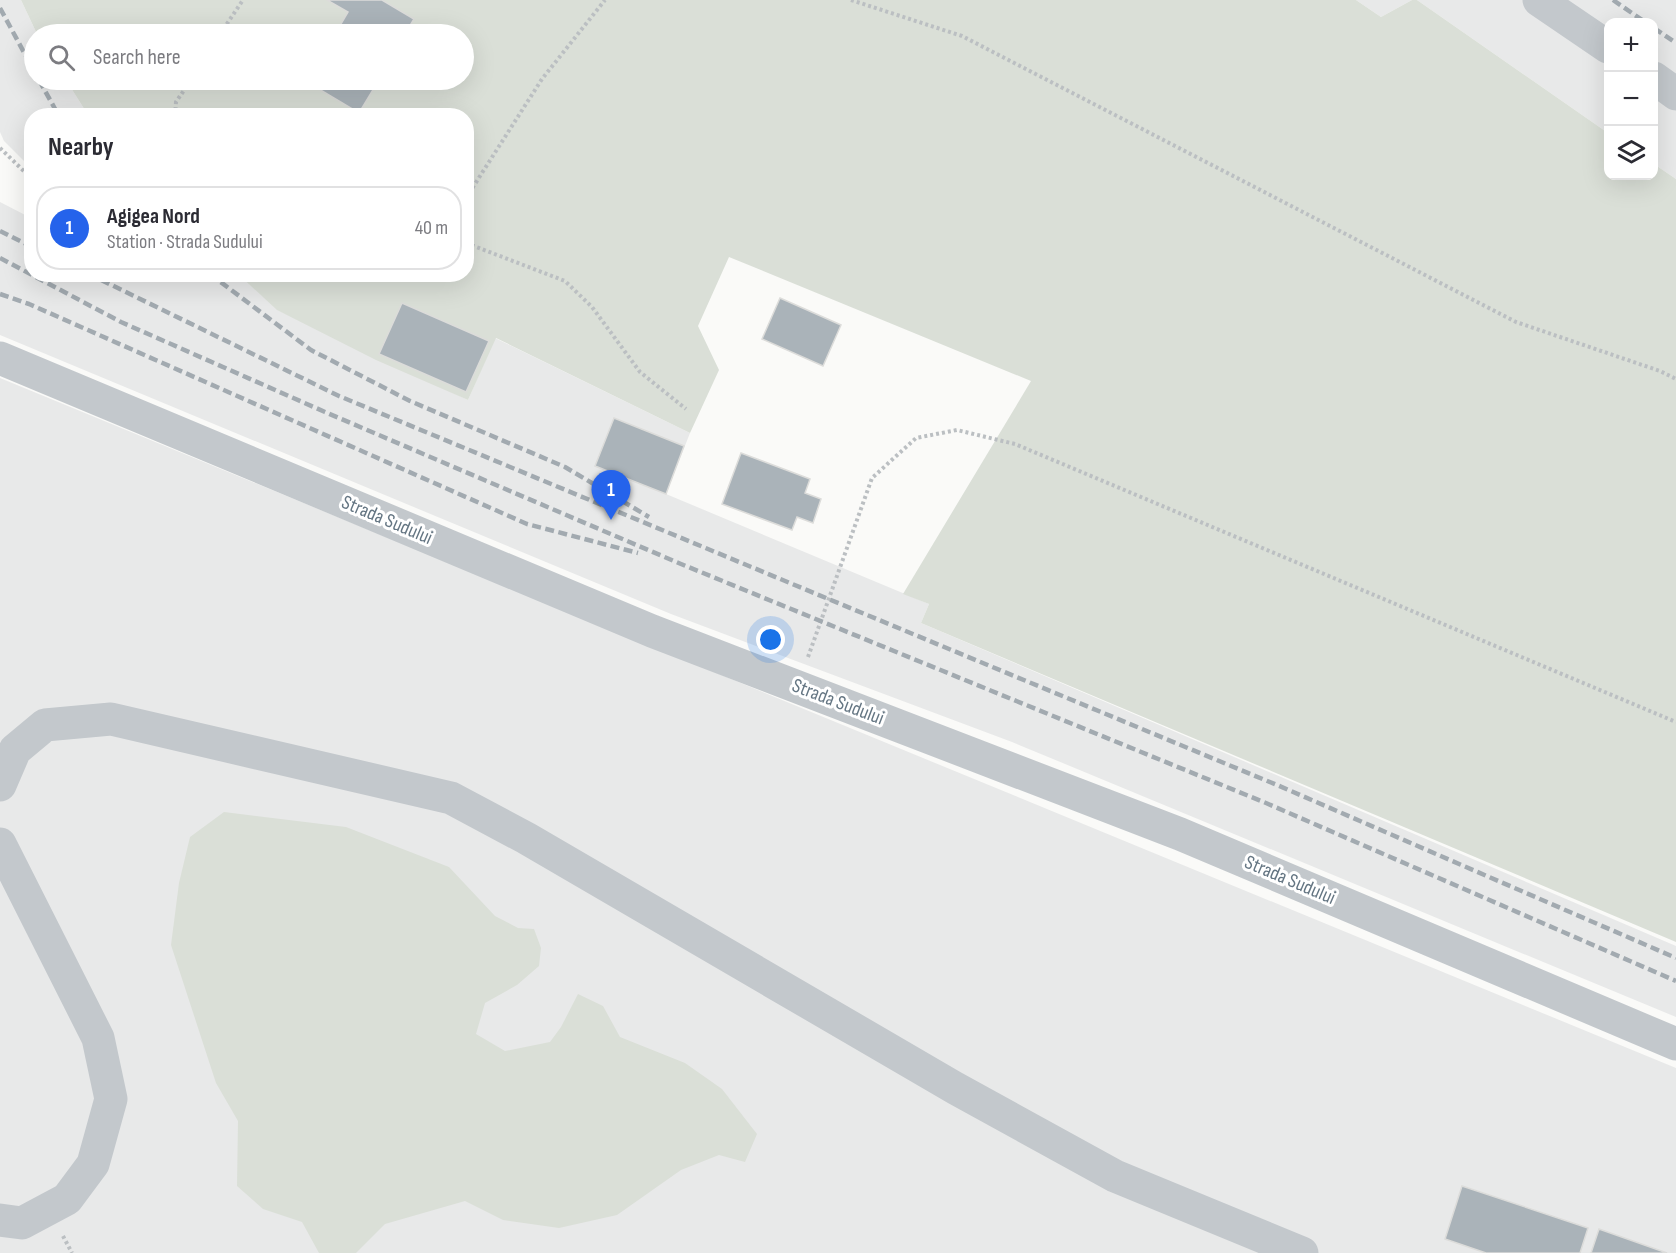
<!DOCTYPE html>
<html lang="en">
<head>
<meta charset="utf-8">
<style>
  body { margin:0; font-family:"Sofia Sans Condensed",sans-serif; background:#f2f2f3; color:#2b2b33 }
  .controls { position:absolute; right:18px; top:18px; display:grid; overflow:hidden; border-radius:12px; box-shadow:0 6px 24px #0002 }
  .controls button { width:54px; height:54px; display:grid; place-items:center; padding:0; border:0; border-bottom:2px solid #e1e1e2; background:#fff; color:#2b2b33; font:30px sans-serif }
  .you { position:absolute; left:771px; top:640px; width:21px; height:21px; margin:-15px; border:4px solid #fff; border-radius:50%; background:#1a73e8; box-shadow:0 0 0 9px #1a73e833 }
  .badge { display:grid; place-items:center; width:39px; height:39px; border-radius:50%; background:#2563eb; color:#fff; font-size:20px; font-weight:700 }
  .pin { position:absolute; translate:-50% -50px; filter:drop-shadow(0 2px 3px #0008) }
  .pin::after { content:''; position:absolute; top:32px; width:21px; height:18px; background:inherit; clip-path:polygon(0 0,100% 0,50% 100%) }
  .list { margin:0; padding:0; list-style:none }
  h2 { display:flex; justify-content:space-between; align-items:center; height:78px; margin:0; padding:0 24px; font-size:26px }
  h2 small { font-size:20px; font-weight:400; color:#7c7c81 }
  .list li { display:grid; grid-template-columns:39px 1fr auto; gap:18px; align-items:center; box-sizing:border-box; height:84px; margin:0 12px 12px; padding:0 12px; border:2px solid #e1e1e2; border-radius:24px }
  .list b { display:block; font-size:22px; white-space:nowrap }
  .list p { margin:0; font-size:20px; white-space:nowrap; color:#7c7c81 }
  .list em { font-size:20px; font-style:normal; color:#7c7c81 }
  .icon { flex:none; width:33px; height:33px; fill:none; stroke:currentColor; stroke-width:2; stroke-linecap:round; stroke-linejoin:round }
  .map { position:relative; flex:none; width:1676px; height:1253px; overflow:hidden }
  .search { position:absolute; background:#fff; box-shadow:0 6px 24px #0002; left:24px; top:24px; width:450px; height:66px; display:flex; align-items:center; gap:15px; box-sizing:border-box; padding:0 21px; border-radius:33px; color:#7c7c81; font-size:22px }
  .panel { position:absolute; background:#fff; box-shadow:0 6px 24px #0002; left:24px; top:108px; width:450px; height:174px; border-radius:24px }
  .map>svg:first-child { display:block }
  .built { fill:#e8e9e9 }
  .green { fill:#dadfd7 }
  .building { fill:#aab3b9; stroke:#dcdcda; stroke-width:1.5 }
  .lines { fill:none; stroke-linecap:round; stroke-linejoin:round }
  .path { stroke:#bbbfc2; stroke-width:4; stroke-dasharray:3 3; stroke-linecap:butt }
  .minor { stroke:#c3c8cc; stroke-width:33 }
  .rail { stroke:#a2aab0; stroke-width:4.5; stroke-dasharray:9 4.5; stroke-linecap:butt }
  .labels { text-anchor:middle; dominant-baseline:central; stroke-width:6; stroke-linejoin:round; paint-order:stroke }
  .street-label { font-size:20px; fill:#657683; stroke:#fff }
</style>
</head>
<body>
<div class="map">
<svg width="1676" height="1253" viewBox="0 0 1676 1253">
  <rect width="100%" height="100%" fill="#fafaf8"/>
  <path class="built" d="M0 0H21L37 34H34V80H66L88 115 32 116 31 168 4 141 0 132Z
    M1356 0H1412L1381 17Z
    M1417 0H1676V179L1654 164V22H1608V133Z
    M0 202 31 218 32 274 239 275 278 310 468 400 495 338 690 433 666 494 929 604 921 623 1676 946V1017L1012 742 671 614 0 335Z
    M0 378 1676 1068V1253H0Z"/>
  <path class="green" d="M21 0H1356L1381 17 1412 0H1417L1608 133V176H1654V164L1676 179V942L921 623 929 604 903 594 1031 381 729 257 698 326 719 370 690 433 496 338 468 400 376 360 277 310 239 275 466 274V116L88 115 66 80H464V34H37Z
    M224 812 346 827 449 867 495 916 518 928 534 929 541 948 539 966 517 985 485 1003 476 1034 505 1051 550 1042 561 1027 578 994 603 1006 620 1037 685 1063 722 1089 757 1134 745 1162 719 1155 681 1170 617 1215 559 1228 503 1220 465 1201 385 1224 356 1253H319L302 1222 263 1209 237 1186 238 1121 216 1083 171 945 179 883 190 837Z"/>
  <path class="building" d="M327 0H382L414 19 405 34H335L348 12Z
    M308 80H379L359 113 307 82Z
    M780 298 841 325 823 366 762 339Z
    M402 303 489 341 466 392 379 354Z
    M614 418 684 446 666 494 595 466Z
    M741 453 810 479 805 493 821 499 813 523 797 517 792 530 722 504Z
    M1462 1186 1588 1228 1580 1253H1486L1445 1239Z
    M1599 1229 1667 1253H1591Z"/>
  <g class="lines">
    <path class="path" d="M851 0 962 36 1516 322 1660 371 1676 379
      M220 34 243 0
      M175 116 176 102 191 80
      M0 148 32 179
      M466 198 542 79 605 0
      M466 243 565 281 592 307 640 372 686 409
      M313 274 319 278 351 274
      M808 657 872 478 916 438 957 430 1015 444 1676 722
      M63 1236 72 1253"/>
    <path class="minor" d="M1539 0 1608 47
      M1654 78 1676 94
      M0 358 652 631 1180 834 1676 1044
      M0 785 15 750 45 725 111 719 451 798 526 838 955 1088 1115 1176 1302 1253
      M0 844 98 1038 111 1099 93 1164 67 1199 22 1223 0 1220"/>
    <path class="rail" d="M1613 0 1645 22
      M0 8 34 71
      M1654 28 1676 43
      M39 80 59 116
      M0 231 32 247
      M0 258 121 322 325 412 681 564 1266 803 1676 981
      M89 274 339 396 1277 785 1676 958
      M210 274 311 350 410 401 565 467 649 517
      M0 294 29 304 527 524 638 553"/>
  </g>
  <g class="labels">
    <g class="street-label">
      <text transform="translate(387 520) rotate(23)">Strada Sudului</text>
      <text transform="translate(838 702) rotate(21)">Strada Sudului</text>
      <text transform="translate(1290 880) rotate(23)">Strada Sudului</text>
    </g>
  </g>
</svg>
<div class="controls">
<button>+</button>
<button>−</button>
<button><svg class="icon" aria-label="layers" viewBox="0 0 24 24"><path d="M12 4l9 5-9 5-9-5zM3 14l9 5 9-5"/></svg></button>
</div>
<div class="you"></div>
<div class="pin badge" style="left:611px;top:520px">1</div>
<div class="search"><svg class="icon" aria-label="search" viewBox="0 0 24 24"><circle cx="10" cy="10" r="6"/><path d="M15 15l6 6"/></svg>Search here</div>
<section class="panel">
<h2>Nearby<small></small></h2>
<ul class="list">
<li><span class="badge">1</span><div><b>Agigea Nord</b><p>Station · Strada Sudului</p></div><em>40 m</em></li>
</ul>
</section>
</div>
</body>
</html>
